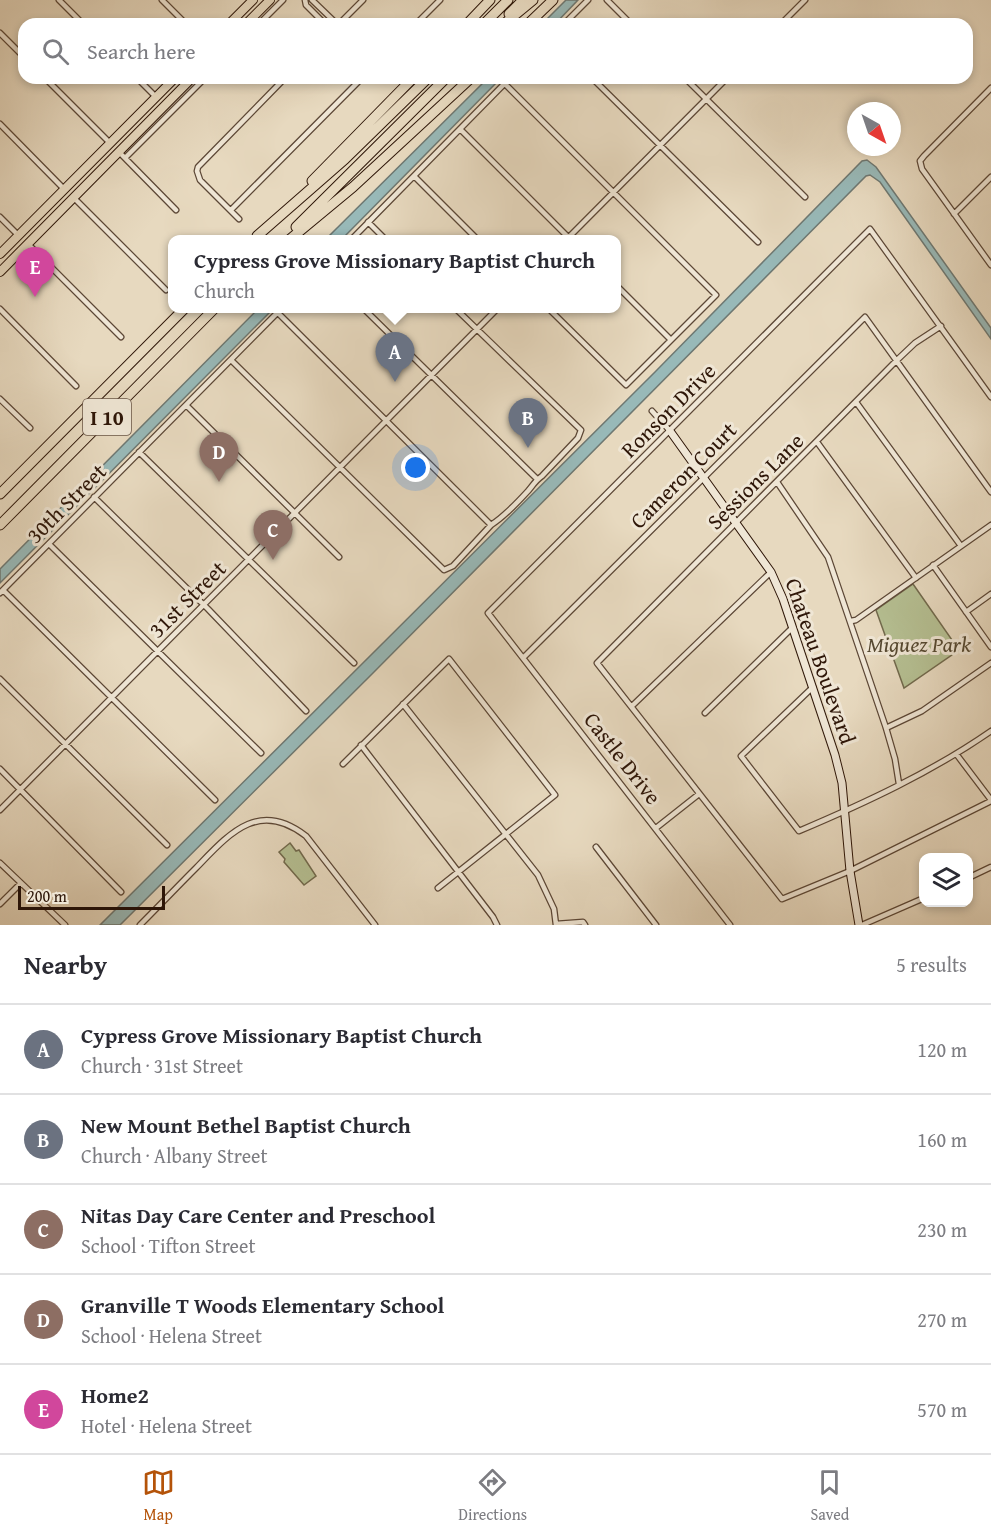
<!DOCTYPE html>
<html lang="en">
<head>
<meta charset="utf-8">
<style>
  body { margin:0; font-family:"Gentium Book Plus",serif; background:#f2f2f3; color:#2b2b33 }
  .controls { position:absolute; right:18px; bottom:18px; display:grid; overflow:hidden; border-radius:12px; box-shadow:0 3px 9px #0003 }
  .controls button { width:54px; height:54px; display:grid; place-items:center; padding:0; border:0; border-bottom:2px solid #e1e1e2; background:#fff; color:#2b2b33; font:30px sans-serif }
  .compass { position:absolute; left:847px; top:102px; width:54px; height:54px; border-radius:50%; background:#fff; box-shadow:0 3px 9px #0003; rotate:140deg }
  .scale { position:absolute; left:18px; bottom:15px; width:147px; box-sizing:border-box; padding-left:6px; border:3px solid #2e1608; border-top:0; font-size:16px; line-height:21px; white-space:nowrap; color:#2e1608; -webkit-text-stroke:4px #efe6d5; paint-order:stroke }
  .you { position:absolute; left:416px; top:468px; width:21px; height:21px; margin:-15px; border:4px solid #fff; border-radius:50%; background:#1a73e8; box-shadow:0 0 0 9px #1a73e833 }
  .badge { display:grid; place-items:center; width:39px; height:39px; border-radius:50%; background:#b45309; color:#fff; font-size:20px; font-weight:700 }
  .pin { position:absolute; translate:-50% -50px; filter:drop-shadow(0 2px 3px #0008) }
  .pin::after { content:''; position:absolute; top:32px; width:21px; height:18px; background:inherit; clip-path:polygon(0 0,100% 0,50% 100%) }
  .popup { position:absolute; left:168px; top:235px; width:453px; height:78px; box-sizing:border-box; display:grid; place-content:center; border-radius:12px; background:#fff; filter:drop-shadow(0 2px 4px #0005); font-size:20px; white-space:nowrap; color:#7c7c81 }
  .popup b { font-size:22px; color:#2b2b33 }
  .popup::after { content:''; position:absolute; left:50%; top:100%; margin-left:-12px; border:12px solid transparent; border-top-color:#fff }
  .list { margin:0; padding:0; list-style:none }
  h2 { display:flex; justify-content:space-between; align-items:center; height:78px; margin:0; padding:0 24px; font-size:26px }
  h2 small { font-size:20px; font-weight:400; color:#7c7c81 }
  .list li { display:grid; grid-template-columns:39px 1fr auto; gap:18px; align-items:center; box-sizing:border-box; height:90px; padding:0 24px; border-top:2px solid #e1e1e2 }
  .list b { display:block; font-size:22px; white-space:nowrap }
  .list p { margin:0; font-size:20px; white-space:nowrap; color:#7c7c81 }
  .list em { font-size:20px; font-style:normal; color:#7c7c81 }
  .icon { flex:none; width:33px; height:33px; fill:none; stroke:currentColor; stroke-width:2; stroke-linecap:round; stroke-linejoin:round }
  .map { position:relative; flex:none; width:991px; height:925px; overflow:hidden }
  .search { position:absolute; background:#fff; box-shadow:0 3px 9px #0003; left:18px; right:18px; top:18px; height:66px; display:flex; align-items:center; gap:15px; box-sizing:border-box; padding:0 21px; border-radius:18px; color:#7c7c81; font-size:22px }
  .sheet { height:528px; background:#fff }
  nav { display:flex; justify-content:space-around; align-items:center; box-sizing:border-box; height:84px; border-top:2px solid #e1e1e2; background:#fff; font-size:16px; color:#7c7c81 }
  nav a { display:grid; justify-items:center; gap:3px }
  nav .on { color:#b45309 }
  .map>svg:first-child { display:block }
  .green { fill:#b5bf92; stroke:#726a4d; stroke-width:1.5 }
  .water { fill:#98b9b8; stroke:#6e7872; stroke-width:1.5 }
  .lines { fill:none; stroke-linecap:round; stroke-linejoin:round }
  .street-casing { stroke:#5c4736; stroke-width:7 }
  .secondary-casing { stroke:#2e1608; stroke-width:9 }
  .primary-casing { stroke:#2e1608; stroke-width:10 }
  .highway-casing { stroke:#2e1608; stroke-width:11 }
  .street { stroke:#efe6d5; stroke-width:4.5 }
  .secondary { stroke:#efe6d5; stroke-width:7 }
  .primary { stroke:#e7d9bf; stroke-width:8 }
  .highway { stroke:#e7d9bf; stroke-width:9 }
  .labels { text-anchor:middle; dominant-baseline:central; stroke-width:6; stroke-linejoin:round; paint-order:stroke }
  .shield { fill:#efe6d5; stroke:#685446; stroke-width:1.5 }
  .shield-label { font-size:21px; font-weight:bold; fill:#2e1608 }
  .street-label { font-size:22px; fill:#2e1608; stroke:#efe6d5 }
  .park-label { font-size:22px; font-style:italic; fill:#564931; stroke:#efe6d5 }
</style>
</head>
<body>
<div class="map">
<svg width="991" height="925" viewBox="0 0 991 925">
  <rect width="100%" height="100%" fill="#e7d9bf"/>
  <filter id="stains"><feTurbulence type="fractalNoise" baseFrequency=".00333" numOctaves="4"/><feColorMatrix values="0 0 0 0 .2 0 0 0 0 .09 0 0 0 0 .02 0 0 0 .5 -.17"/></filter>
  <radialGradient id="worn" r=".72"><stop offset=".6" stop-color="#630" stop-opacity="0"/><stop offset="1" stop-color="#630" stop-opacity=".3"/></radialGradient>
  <path class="green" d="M913 584 959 650 904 688 876 610Z
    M290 843 296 851 299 850 316 876 304 885 284 862 285 859 279 852Z"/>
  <path class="water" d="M566 0H578L555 24H542Z
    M488 78H501L342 239H326Z
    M867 160 876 167 991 328V339L880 182 870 175 866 176 373 673 120 925H100L655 372 862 161Z
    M258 309H273L0 583V569Z"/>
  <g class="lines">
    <g class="street-casing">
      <path id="street" d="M59 0 83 24
        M162 0 186 24
        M305 0 306 5 325 24
        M312 0 337 24
        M607 0 631 24
        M259 24 283 0
        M339 24 363 0
        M416 24 440 0
        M564 24 588 0
        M781 24 805 0
        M0 33 24 57
        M45 78 110 143
        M137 78 156 97
        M592 78 758 242
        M685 78 805 197
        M505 84 716 295 626 385 548 308
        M991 88 924 156 920 161 922 169 991 265
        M0 124 64 189
        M460 129 571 240
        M119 152 176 210
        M125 158 205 78
        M414 176 478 240
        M74 198 166 290
        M231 210 362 78
        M954 214 991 177
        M0 217 18 235
        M239 219 200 180 197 171 198 167 285 78
        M368 222 386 240
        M351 240 510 78
        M566 240 727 78
        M28 244 121 337
        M617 286 671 340
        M363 308 537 479
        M0 309 76 386
        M278 313 491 525
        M941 326 915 343 896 361 597 663 782 899 850 871 991 801
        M231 360 444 570 453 566 491 525C504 517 517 503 528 491 533 485 536 480 542 476L578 438 581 430 455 308
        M0 399 30 428
        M856 402 961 546
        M186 405 339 557
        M652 411 670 431
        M817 442 916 578
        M139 452 354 663
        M777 482 828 557 886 728 895 759 899 784
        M94 497 208 609 306 711
        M49 544 261 753
        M933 565 991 647
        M3 590 215 800
        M0 593 282 308
        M966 612 991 594
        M851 621 856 620 991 525
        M524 657 865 317 991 492
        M0 679 167 845
        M813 687 741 756 799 831C865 803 932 772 991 731
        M403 704 538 875 554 909 556 925
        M632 706 771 572
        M705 713 792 628
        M886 728 922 711 991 663
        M361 745 493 917 497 925
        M957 755 991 800
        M343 764 449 659 555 795 438 888
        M0 769 121 892
        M0 810 498 308
        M656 828 699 794
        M596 847 656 925
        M0 863 65 925
        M968 878 991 867
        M0 904 21 883
        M556 924 583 922 585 925
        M140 925C159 906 177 887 196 868 229 834 258 799 306 836L375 925
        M730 925 488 613 870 229 991 397
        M862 925 924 898"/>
    </g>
    <g class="secondary-casing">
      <path id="secondary" d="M670 431 771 572 783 599 835 755 842 783 850 871 859 925"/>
    </g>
    <g class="primary-casing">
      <path id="primary" d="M229 24 253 0
        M246 24 270 0
        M0 254 175 78
        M0 272 192 78"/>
    </g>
    <g class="highway-casing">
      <path id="highway" d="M509 14 523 0
        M467 24 490 0
        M484 24 508 0
        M504 24 533 0
        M528 24 553 0
        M312 181 413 78
        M296 227 446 78
        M257 236 345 159 428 78
        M289 240 353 187 471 78
        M0 494 185 308
        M0 525 215 308"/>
    </g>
    <use href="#street" class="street"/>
    <use href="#secondary" class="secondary"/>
    <use href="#primary" class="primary"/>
    <use href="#highway" class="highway"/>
  </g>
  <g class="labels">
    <rect class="shield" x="83" y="399" width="48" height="36" rx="4.5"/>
    <g class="shield-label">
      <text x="107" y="417">I 10</text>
    </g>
    <g class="street-label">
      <text transform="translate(668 410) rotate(-45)">Ronson Drive</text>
      <text transform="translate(683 475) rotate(-45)">Cameron Court</text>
      <text transform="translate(755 481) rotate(-45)">Sessions Lane</text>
      <text transform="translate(66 503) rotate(-45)">30th Street</text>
      <text transform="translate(187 599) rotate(-45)">31st Street</text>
      <text transform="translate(821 661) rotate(71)">Chateau Boulevard</text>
      <text transform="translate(623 758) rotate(52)">Castle Drive</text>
    </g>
    <g class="park-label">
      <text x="919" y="644">Miguez Park</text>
    </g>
  </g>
  <rect width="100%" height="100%" filter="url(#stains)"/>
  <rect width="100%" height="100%" fill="url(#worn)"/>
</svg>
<div class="controls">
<button><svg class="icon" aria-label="layers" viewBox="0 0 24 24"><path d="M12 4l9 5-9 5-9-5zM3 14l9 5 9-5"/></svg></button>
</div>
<svg class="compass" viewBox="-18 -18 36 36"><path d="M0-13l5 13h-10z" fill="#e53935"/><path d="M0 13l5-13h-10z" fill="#7c7c81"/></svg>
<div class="scale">200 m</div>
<div class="you"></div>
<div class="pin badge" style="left:395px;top:382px;background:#6b7280">A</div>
<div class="popup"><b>Cypress Grove Missionary Baptist Church</b>Church</div>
<div class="pin badge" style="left:528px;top:448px;background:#6b7280">B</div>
<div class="pin badge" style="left:273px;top:560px;background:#8d6e63">C</div>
<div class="pin badge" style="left:219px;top:482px;background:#8d6e63">D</div>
<div class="pin badge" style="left:35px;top:297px;background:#d1479c">E</div>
<div class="search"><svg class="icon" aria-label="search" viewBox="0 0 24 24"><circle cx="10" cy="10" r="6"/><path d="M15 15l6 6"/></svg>Search here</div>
</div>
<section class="sheet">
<h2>Nearby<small>5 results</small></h2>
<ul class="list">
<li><span class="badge" style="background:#6b7280">A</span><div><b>Cypress Grove Missionary Baptist Church</b><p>Church · 31st Street</p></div><em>120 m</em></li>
<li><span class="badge" style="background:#6b7280">B</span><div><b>New Mount Bethel Baptist Church</b><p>Church · Albany Street</p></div><em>160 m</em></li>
<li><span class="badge" style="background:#8d6e63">C</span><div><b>Nitas Day Care Center and Preschool</b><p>School · Tifton Street</p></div><em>230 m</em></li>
<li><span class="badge" style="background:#8d6e63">D</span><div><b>Granville T Woods Elementary School</b><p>School · Helena Street</p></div><em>270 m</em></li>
<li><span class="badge" style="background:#d1479c">E</span><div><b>Home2</b><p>Hotel · Helena Street</p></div><em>570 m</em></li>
</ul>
</section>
<nav>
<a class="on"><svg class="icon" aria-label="map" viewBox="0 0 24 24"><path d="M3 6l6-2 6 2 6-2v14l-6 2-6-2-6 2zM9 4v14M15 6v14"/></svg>Map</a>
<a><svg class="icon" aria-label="directions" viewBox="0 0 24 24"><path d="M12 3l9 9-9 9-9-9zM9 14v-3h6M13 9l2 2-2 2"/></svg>Directions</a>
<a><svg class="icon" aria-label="saved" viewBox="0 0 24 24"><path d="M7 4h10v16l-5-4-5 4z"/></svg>Saved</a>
</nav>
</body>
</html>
